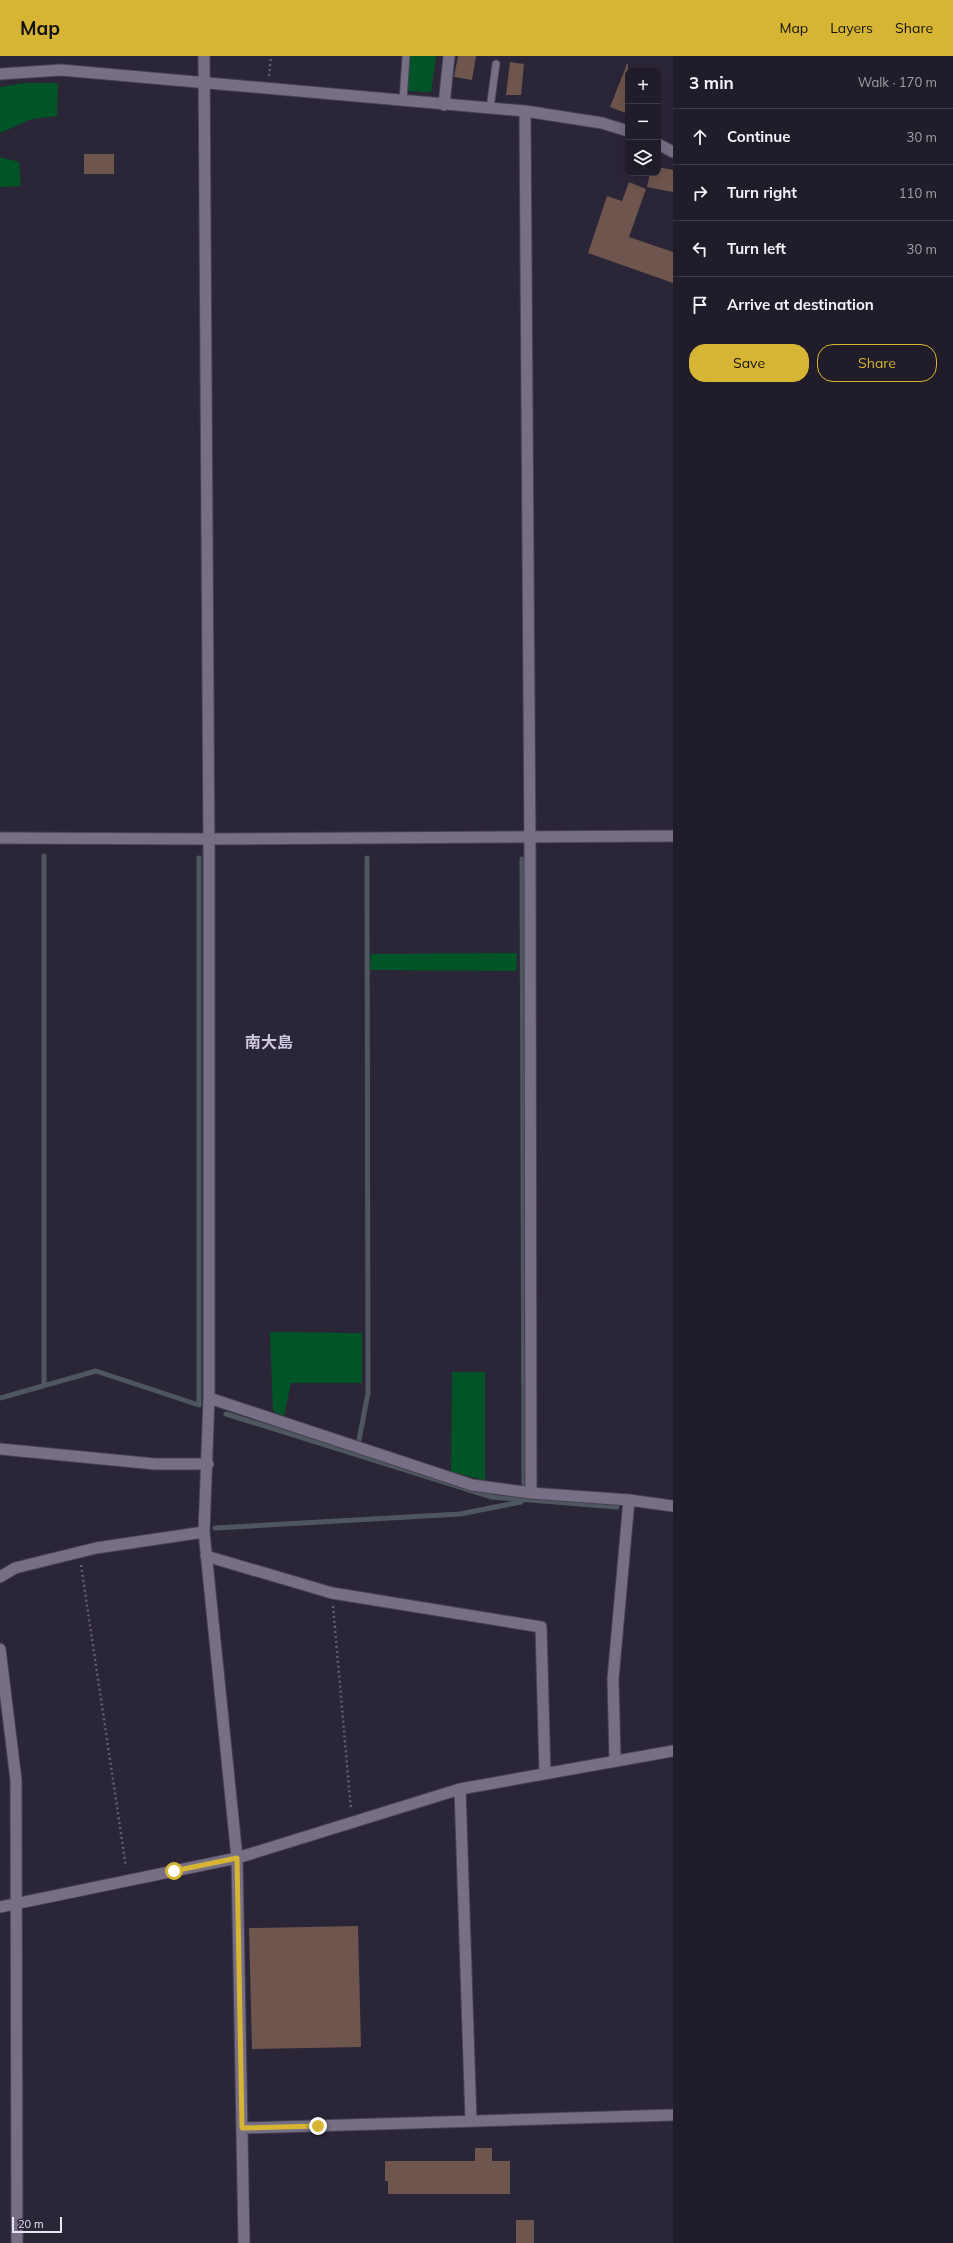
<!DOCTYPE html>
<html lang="en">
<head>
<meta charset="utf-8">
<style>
  body { margin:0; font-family:Mulish,"Noto Sans JP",sans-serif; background:#2d2936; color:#f1f3f6 }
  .controls { position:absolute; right:12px; top:12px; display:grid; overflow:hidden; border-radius:8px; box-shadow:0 4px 16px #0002 }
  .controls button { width:36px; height:36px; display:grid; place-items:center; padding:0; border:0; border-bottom:1px solid #3d3a47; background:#201c2a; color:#f1f3f6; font:20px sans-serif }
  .scale { position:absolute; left:12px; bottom:10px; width:50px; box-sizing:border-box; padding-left:4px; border:2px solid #e9e6f3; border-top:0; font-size:11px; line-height:14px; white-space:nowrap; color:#e9e6f3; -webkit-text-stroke:3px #2b2538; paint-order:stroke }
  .stop { position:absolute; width:12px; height:12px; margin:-9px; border:3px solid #d6b534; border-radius:50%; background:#fff }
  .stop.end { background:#d6b534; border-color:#fff; box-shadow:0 1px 4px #0008 }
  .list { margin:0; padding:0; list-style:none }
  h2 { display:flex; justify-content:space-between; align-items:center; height:52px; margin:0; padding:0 16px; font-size:17px }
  h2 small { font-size:13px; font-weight:400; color:#a2a1a8 }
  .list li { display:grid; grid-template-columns:26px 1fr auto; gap:12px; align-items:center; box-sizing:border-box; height:56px; padding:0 16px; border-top:1px solid #3d3a47 }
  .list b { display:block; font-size:15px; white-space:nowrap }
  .list em { font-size:13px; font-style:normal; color:#a2a1a8 }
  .actions { display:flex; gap:8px; padding:12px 16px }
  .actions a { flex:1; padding:9px 0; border:1px solid #d6b534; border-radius:16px; text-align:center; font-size:14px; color:#d6b534 }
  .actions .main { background:#d6b534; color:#111 }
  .icon { flex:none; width:22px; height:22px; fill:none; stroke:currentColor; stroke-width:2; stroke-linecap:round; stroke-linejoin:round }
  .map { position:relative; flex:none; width:673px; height:2187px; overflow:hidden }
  header { display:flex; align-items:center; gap:24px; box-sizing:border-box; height:56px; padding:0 20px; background:#d6b534; color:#111 }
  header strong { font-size:19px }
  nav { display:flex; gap:22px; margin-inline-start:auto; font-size:14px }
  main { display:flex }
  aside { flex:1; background:#201c2a }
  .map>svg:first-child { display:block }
  .green { fill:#005426 }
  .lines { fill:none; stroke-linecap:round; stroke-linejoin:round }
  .stream { stroke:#4e575f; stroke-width:5 }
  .building { fill:#6e554d }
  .service-casing { stroke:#474252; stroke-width:9 }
  .minor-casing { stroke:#474252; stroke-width:13 }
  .tertiary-casing { stroke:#474252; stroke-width:13 }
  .path { stroke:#645f70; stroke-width:2.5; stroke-dasharray:2 3; stroke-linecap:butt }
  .service { stroke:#766f86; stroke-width:7 }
  .minor { stroke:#766f86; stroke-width:11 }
  .tertiary { stroke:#766f86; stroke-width:11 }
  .route { stroke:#d6b534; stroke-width:5 }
  .labels { text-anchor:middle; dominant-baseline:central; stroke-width:3; stroke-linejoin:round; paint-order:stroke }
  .quarter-label { font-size:16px; font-weight:bold; fill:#cfc8e1; stroke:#2b2538 }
</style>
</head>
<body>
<header>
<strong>Map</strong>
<nav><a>Map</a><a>Layers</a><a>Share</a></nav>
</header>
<main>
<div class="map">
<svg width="673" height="2187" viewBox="0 0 673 2187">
  <rect width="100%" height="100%" fill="#2b2538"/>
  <path class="green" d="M408 0H436L431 36 406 35Z
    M24 27H58L57 60 32 63 0 77V31Z
    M0 101 19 106 21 130 0 131Z
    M517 897 516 915 370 914 371 898Z
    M270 1276 362 1277V1327H291L284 1360 273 1355Z
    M452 1316H485V1424L451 1416Z"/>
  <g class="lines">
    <path class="stream" d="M522 803 524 1428
      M44 1329V800
      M0 1342 96 1315 199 1349V802
      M226 1358 492 1441 617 1451
      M359 1384 368 1337 367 802
      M215 1472 460 1458 521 1446"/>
  </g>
  <path class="building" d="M458 0H476L472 24 454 21Z
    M510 6 524 8 521 39H506Z
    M627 8H628V58L610 51Z
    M84 98H114V118H84Z
    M658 111 673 114V136L647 131 650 117H658Z
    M629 126 646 133 629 181 673 196V227L588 197 607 140 622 145Z
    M358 1870 361 1991 252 1993 249 1872Z
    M475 2092H492V2105H510V2138H388V2125H385V2105H475Z
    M516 2164H534V2187H516Z"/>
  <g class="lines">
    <g class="service-casing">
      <path id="service" d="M403 45 406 0
        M490 52 496 8"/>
    </g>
    <g class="minor-casing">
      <path id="minor" d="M204 0 209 795V1342L204 1476 237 1802 244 2187
        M0 18 61 14 525 55 602 67 628 75
        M444 49 449 0
        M525 55 530 793 531 1437
        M658 88 673 96
        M209 1342 472 1429 531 1437 629 1444 673 1450
        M0 1393 155 1408H208
        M206 1500 332 1537 541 1571 545 1718
        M0 1521 15 1512 96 1492 204 1476
        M0 1593 16 1724 17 2187
        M615 1704 613 1623 629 1444
        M460 1733 471 2065
        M0 1851 237 1802 460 1733 673 1695
        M242 2072 673 2059"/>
    </g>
    <g class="tertiary-casing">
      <path id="tertiary" d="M0 782 209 783 673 780"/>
    </g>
    <path class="path" d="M269 20 271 0
      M81 1509 126 1811
      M333 1550 351 1754"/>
    <use href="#service" class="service"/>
    <use href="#minor" class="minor"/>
    <use href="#tertiary" class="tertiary"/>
  </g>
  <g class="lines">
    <path class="route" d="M174 1815 237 1802 242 2072 318 2070"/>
  </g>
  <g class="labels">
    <g class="quarter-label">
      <text x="269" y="986">南大島</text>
    </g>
  </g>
</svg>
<div class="controls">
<button>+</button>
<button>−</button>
<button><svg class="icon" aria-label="layers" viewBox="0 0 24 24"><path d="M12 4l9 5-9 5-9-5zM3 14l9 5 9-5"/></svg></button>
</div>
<div class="scale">20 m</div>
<div class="stop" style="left:174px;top:1815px"></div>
<div class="stop end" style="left:318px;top:2070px"></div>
</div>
<aside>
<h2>3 min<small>Walk · 170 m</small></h2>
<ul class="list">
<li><svg class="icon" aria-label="ahead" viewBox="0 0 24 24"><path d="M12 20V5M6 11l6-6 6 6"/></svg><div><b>Continue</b></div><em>30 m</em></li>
<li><svg class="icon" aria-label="right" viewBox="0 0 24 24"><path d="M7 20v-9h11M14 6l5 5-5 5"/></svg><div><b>Turn right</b></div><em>110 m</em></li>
<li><svg class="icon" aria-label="left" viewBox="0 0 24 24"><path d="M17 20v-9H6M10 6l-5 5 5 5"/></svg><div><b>Turn left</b></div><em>30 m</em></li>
<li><svg class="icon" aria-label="arrive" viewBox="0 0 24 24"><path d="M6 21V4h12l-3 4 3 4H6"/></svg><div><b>Arrive at destination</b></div></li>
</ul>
<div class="actions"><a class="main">Save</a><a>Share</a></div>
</aside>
</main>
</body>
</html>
